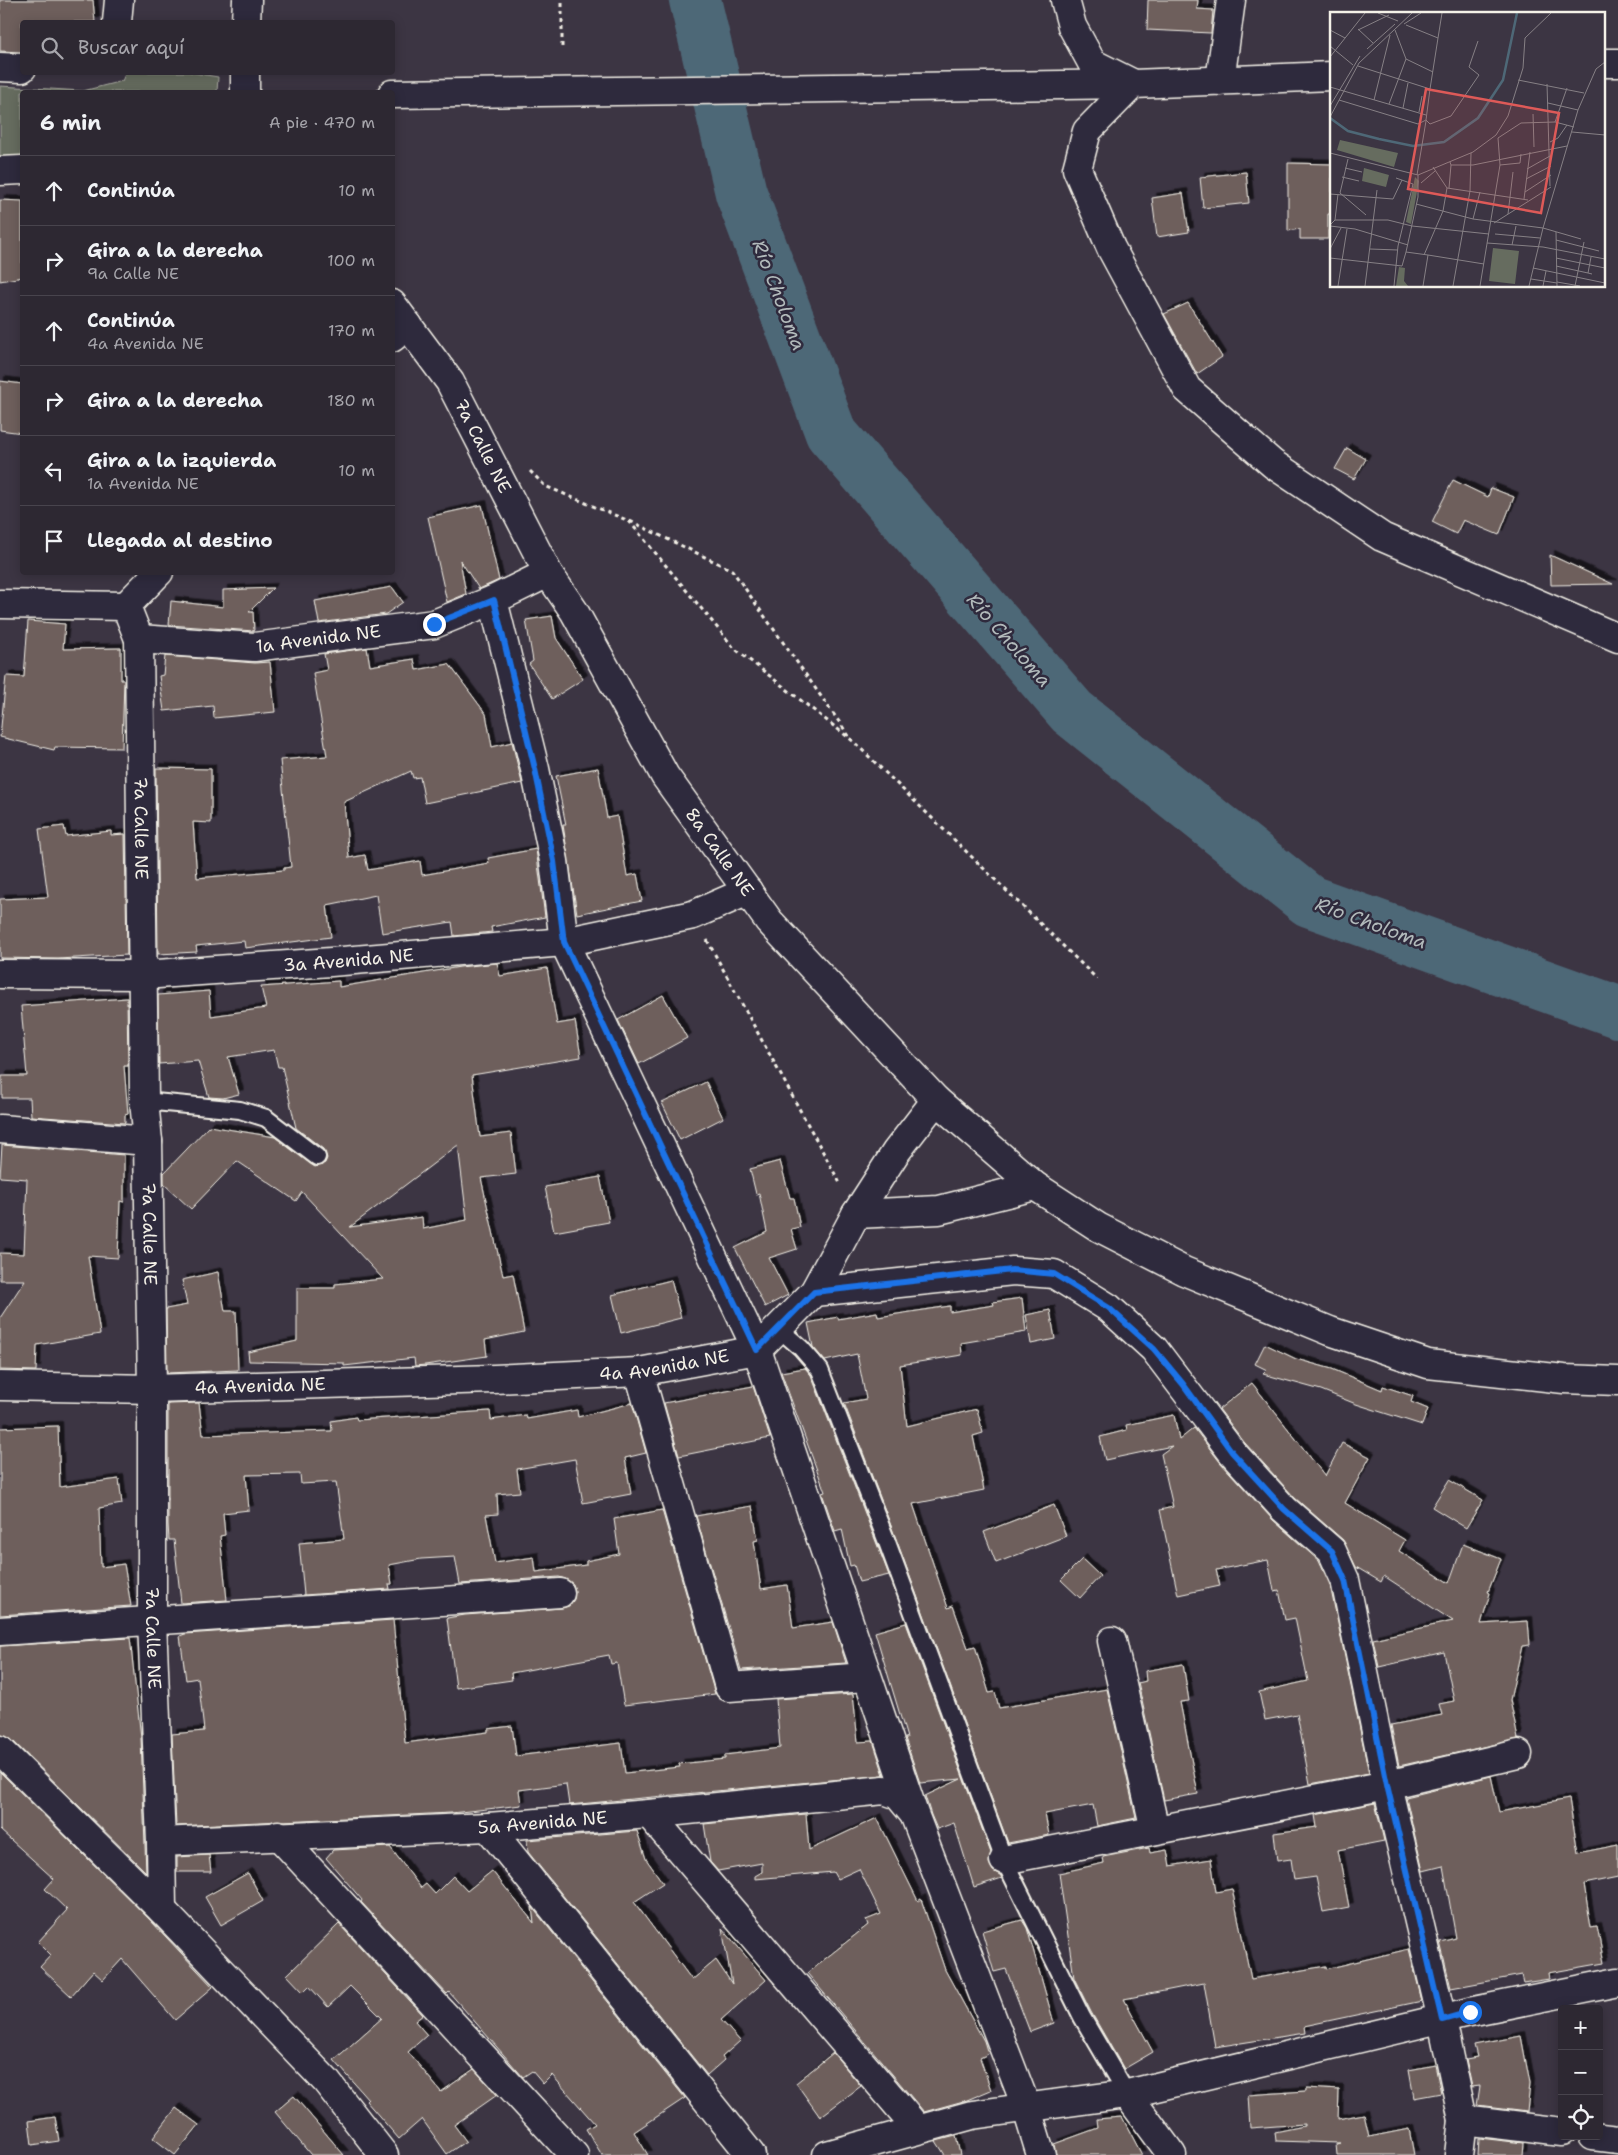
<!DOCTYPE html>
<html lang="es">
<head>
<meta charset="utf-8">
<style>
  body { margin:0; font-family:"Shantell Sans",sans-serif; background:#35303a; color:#f1f3f6 }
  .controls { position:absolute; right:15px; bottom:15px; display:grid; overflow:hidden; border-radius:5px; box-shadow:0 2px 12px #0003 }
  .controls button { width:45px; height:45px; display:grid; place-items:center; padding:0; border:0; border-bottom:1px solid #48444d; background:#2d2832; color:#f1f3f6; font:25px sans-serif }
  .stop { position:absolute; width:15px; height:15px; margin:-11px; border:4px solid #1a73e8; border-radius:50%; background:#fff }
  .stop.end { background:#1a73e8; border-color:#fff; box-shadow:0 1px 5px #0008 }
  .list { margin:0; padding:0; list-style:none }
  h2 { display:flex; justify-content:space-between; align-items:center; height:65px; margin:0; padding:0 20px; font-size:21px }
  h2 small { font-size:16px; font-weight:400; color:#a7a6ac }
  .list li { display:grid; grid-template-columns:32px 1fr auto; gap:15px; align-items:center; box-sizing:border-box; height:70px; padding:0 20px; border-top:1px solid #48444d }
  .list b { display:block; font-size:19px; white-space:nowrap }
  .list p { margin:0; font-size:16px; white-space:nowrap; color:#a7a6ac }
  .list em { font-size:16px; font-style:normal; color:#a7a6ac }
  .icon { flex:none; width:28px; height:28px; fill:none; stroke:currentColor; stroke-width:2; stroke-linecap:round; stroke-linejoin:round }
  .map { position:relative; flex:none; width:1618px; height:2155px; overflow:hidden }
  .search { position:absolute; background:#2d2832; box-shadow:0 2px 12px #0003; left:20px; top:20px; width:375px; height:55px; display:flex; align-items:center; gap:12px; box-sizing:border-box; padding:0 18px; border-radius:5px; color:#a7a6ac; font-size:19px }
  .panel { position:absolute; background:#2d2832; box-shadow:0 2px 12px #0003; left:20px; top:90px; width:375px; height:485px; border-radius:5px }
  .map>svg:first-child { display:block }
  .green { fill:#666c5f; stroke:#adaea4 }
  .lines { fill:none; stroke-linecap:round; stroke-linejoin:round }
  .river { stroke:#4e6877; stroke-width:52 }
  .building { fill:#6e5f5c; stroke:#f4f1e8; fill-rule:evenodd; filter:url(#shadow) }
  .lane-casing { stroke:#f4f1e8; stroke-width:20 }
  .street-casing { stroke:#f4f1e8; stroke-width:31 }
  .secondary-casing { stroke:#f4f1e8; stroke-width:31 }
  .path { stroke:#f4f1e8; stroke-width:3; stroke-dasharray:4 4; stroke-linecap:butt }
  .lane { stroke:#2f2a3d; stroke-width:16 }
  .street { stroke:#2f2a3d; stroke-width:28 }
  .secondary { stroke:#2f2a3d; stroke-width:28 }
  .route { stroke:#1a73e8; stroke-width:6 }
  .labels { text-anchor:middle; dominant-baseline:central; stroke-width:5; stroke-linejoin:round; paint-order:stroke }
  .street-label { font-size:18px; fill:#f4f1e8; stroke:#2f2a3d }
  .water-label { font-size:19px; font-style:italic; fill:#b2babb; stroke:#2f2a3d }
  .inset-river { fill:none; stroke:#4e6877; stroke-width:2.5 }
  .inset-road { fill:none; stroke:#868085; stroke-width:1 }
  .view { fill:#de5a58; fill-opacity:0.15; stroke:#de5a58; stroke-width:2.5 }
  .inset-edge { fill:none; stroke:#f4f1e8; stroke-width:2.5 }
</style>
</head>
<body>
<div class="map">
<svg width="1618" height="2155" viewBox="0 0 1618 2155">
  <defs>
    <filter id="shadow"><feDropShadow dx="4.5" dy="-4.5" stdDeviation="0" flood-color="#0009"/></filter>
  </defs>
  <rect width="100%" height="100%" fill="#3c3543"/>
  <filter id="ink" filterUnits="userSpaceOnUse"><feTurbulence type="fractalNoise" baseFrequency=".02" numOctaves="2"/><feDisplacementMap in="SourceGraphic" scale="10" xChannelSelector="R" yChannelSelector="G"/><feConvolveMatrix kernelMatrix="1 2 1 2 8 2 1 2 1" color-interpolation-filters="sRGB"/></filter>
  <g filter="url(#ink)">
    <path class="green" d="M126 72H188L218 77 217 92H22V158L0 159V86L83 91 122 81Z"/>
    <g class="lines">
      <path class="river" d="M695 0 741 193 831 433 1072 712 1309 901 1618 1012"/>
    </g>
    <path class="building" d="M0 0H93L95 22H22V52L0 51Z
      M1148 0H1198L1197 9 1213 10 1211 33 1147 30Z
      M1288 163 1332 164V214H1328V239H1300V229L1288 231Z
      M1246 172 1249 203 1203 208 1200 177Z
      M1183 193 1189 232 1157 237 1152 198Z
      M0 200 22 201V277L0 281Z
      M1188 303 1222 357 1197 374 1164 314Z
      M0 381 22 384V433L0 430Z
      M1347 448 1366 459 1354 479 1335 469Z
      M1453 480 1488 497 1491 488 1514 497 1499 535 1463 520 1456 534 1432 522Z
      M482 505 499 580 479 589 460 560 466 594 447 602 428 517Z
      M1550 555 1613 584 1551 585Z
      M392 587 403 602 386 614 319 623 315 601Z
      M273 588 249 612H253L254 631 169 625 171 601 223 607V590Z
      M552 616 556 638 583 679 552 699 529 664 533 661 526 620Z
      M28 621 65 624 63 649 121 648V680H124L122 748 55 747 54 750 0 737 6 676 24 677Z
      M367 648 370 666 414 659 416 670 449 664 486 714 492 747 512 742 522 783 425 803 420 777 413 778 411 771 344 802 349 858 365 855 368 870 420 861 422 875 489 863 488 858 536 849 545 917 491 927 492 932 454 936 452 922 382 933 376 895 327 905 331 937 245 948 244 941 196 946 197 952 158 954 156 768 211 769V823L193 822 197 878 284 870V868L291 867 280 760 327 756 313 673 327 670 324 654Z
      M165 656 255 663 270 662 275 712 214 718 213 706 164 711 159 676 163 675Z
      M598 768 607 818 617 816 627 876 637 874 642 901 577 914 563 825H566L556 776Z
      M64 826 66 836 111 831V835L125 834 127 955 58 959 0 958V899L48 897 39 829Z
      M497 963 500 976 547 968 557 1024 575 1021 581 1057 472 1075 480 1137 511 1133 516 1174 481 1178 503 1276 513 1274 524 1332 485 1340 487 1356 425 1365 415 1366 414 1358 344 1366V1363L249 1361 248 1352 297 1341V1288H335V1284L383 1279 302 1192 296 1201 237 1161 191 1209 164 1184V1173L209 1126 275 1137 315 1167 325 1163 327 1158 323 1149 296 1128 282 1067H278L274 1050 228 1057 239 1094 223 1098 209 1097 198 1061 159 1064 158 995 209 991 211 1016 266 1008 261 987 339 981V987L460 967ZM458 1145 467 1220 423 1229 422 1217 350 1227Z
      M663 995 687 1038 639 1064 618 1020Z
      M127 998 128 1066H124L128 1114 125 1115V1123L31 1116 30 1098H2V1076H27L21 1006Z
      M706 1082 723 1118 680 1140 662 1103Z
      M2 1145 124 1155V1202L120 1201 118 1258 88 1256 100 1334 37 1345 36 1371 0 1370V1318L25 1280H0V1253L24 1254 27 1179 0 1177Z
      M780 1161 790 1198H794L800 1227 791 1229 797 1249 769 1258 788 1295 765 1307 735 1248 767 1232 759 1193 756 1194 750 1169Z
      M600 1177 609 1222 554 1232 545 1187Z
      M218 1272 225 1311H236L238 1370 167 1373 166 1309 187 1305 182 1280Z
      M671 1280 681 1318 621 1333 612 1295Z
      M1022 1298 1026 1332 961 1343 962 1355 900 1365 907 1426 977 1409 983 1433 973 1436 984 1490 913 1504 948 1608 953 1606 968 1648 975 1646 989 1693 995 1692 999 1708 1107 1689 1136 1818 1097 1826 1093 1805 1045 1814 1049 1835 1008 1843 896 1539 844 1403 866 1399 857 1354 825 1361 813 1347 808 1323 838 1317V1319L877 1312 878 1317 950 1306V1312L994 1305 993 1302Z
      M1050 1310 1055 1339 1031 1344 1026 1315Z
      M1265 1344 1296 1359 1332 1369 1382 1390 1383 1386 1413 1396 1411 1402 1428 1409 1422 1425 1356 1404 1321 1390 1263 1374 1267 1370 1255 1364Z
      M805 1368 811 1375 889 1575 859 1582 854 1565 850 1566 842 1529 835 1531 822 1493 825 1492 781 1372Z
      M1252 1383 1325 1476 1342 1443 1370 1457 1345 1503 1405 1540 1399 1551 1449 1583 1463 1544 1501 1559 1488 1592 1490 1593 1481 1624 1528 1621 1530 1645 1522 1646 1510 1700 1518 1739 1399 1766 1391 1725 1442 1715 1439 1704 1454 1701 1444 1652 1379 1667 1373 1639 1453 1621 1384 1576 1381 1582 1356 1567 1343 1540 1295 1498 1244 1442 1219 1409Z
      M753 1386 770 1438 679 1456 664 1403Z
      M199 1403 203 1435 332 1431 331 1421 356 1417 357 1420 490 1411 491 1420 526 1415 527 1419 577 1410 578 1417 632 1403 646 1453 625 1458 631 1494 583 1503 575 1459 517 1469 520 1492 497 1494 498 1514 486 1515 495 1563 534 1557 536 1572 586 1565V1561L619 1554 614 1519 662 1510 715 1694 624 1705 617 1663 611 1664 609 1655 511 1673 512 1680 456 1688 447 1618 465 1615 562 1608 569 1606 574 1599 575 1591 573 1584 566 1579 559 1577 460 1584 455 1557 421 1559 389 1565 392 1584H389L390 1589 304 1595 299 1543 344 1539 336 1482 301 1484 300 1474 246 1475 249 1510 223 1513 225 1535 220 1536 227 1600 181 1603 174 1540H169L168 1524V1404Z
      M1174 1415 1179 1440 1194 1428 1220 1462 1273 1520 1319 1561 1330 1585 1369 1773 1310 1784 1297 1714 1265 1720 1259 1692 1308 1681 1295 1618 1285 1620 1279 1590 1274 1591 1268 1560 1216 1570 1220 1586 1178 1595 1160 1510 1173 1507 1161 1454 1172 1446 1105 1460 1100 1437 1127 1430 1126 1425Z
      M58 1426 60 1487 119 1479 122 1504 99 1508 101 1567 124 1564 131 1606 0 1615V1428Z
      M1449 1480 1483 1500 1466 1528 1432 1507Z
      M1054 1505 1066 1536 996 1563 984 1532Z
      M752 1506 758 1540 754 1541 761 1589 787 1585 793 1628 833 1622 846 1663 741 1670 696 1516Z
      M1082 1559 1100 1576 1080 1598 1061 1580Z
      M393 1620 405 1743 488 1732V1729L512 1726 516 1756 621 1743 625 1773 680 1767 679 1764 725 1759V1755L780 1748 776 1699 853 1694 858 1742 873 1741 884 1775 569 1805 566 1784 519 1790 521 1805 496 1808 451 1813 176 1826 172 1734 204 1731 198 1678 186 1680 180 1636 185 1634Z
      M906 1623 991 1853 989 1863 993 1871 1000 1875 1002 1878 974 1887 954 1823 937 1829 931 1815 925 1796 961 1779 920 1783 905 1738H907L875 1632Z
      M130 1638 141 1738 146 1872 11 1739 0 1735V1646Z
      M1183 1664 1189 1701 1180 1702 1198 1794 1164 1800 1138 1683 1146 1681 1145 1671Z
      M0 1772 151 1921 213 1987 175 2020 122 1959 103 1980 93 1971 71 1996 40 1967 51 1955 38 1942 67 1910 45 1889 54 1879 0 1830Z
      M1491 1776 1499 1812 1569 1799 1578 1853 1618 1845V1877L1584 1884 1591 1928 1597 1927 1604 1963 1548 1973 1549 1979 1524 1983 1522 1975 1451 1988 1440 1942 1456 1938 1443 1866 1423 1871 1406 1797Z
      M1375 1803 1384 1841 1338 1850 1349 1907 1323 1912 1316 1877 1294 1880 1291 1859 1277 1861 1274 1833 1317 1827 1315 1815Z
      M806 1814 809 1850 877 1818 918 1901 921 1899 945 1970 984 2041 988 2054 980 2058 991 2090 967 2100 924 2112 807 1973 868 1925 866 1920 881 1914 859 1869 837 1879 833 1872 755 1879V1876L762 1872V1863L718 1871 710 1862 704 1824Z
      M637 1831 646 1859 663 1883 634 1902 692 1980 716 1960 732 1984 722 1928 766 1980 721 2020 740 2041 722 2057 724 2060 707 2075 528 1852 527 1840Z
      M390 1847 421 1888 426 1884 435 1894 453 1876 467 1891 492 1871 534 1923 532 1907 685 2098 634 2132 648 2155H602L586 2129 595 2124 552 2075 543 2084 532 2071 523 2077 449 1992 447 1994 361 1902 362 1900 326 1858 333 1850Z
      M1149 1848 1150 1853 1167 1850 1170 1866 1211 1859 1216 1892 1232 1889 1251 1979 1326 1966V1969L1409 1949 1422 2001 1304 2026 1305 2033 1215 2047 1204 1983 1124 1999 1153 2052 1124 2069 1091 2012 1074 1978 1059 1873 1104 1863 1103 1857Z
      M209 1855 211 1872H177V1857Z
      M248 1873 263 1901 221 1925 205 1897Z
      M1022 1920 1027 1928 1054 2023 1030 2032 1006 1969 994 1972 982 1931Z
      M339 1924 423 2015 415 2021 427 2035 408 2052 441 2092 474 2069 497 2095 454 2125 466 2141 447 2154 422 2119 399 2139 366 2101 368 2099 334 2060 382 2018 350 1986 328 2007 309 1986 303 1992 287 1975Z
      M1521 2036 1530 2084 1527 2112 1477 2106 1480 2086 1472 2087 1466 2059 1477 2057 1474 2045Z
      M833 2053 861 2086 820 2117 796 2083Z
      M1435 2065 1441 2093 1414 2098 1409 2070Z
      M1306 2088 1339 2090 1338 2119 1364 2114 1369 2137 1409 2129 1414 2155H1337L1336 2144 1340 2143 1276 2141 1275 2132 1304 2126V2124L1250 2128 1248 2095 1306 2091Z
      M294 2096 344 2155H311L275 2112Z
      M176 2108 199 2125 175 2155 153 2138Z
      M55 2117 59 2141 32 2145 29 2121Z
      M1122 2117 1142 2155H1056L1054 2144 1098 2128 1097 2119Z
      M956 2136 960 2155H945L936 2141Z
      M1479 2138 1523 2143 1522 2155H1478Z"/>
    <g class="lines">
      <g class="lane-casing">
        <path id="lane" d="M144 1101 240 1110 266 1118 317 1157
          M778 1328 801 1348 820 1370 887 1542 1004 1860 1082 2017 1127 2094"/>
      </g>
      <g class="street-casing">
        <g id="street">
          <path d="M1065 0 1072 26 1092 63 1130 82"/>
          <path d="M117 22 119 0"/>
          <path d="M1604 63H1618"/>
          <path d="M0 67 22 68"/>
          <path d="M1332 76 1133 84 1087 131 1077 169 1111 248 1187 389 1273 464 1382 537 1618 638"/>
          <path d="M1220 81 1231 0"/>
          <path d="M392 94 1133 84"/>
          <path d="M0 171 22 170"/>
          <path d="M392 338 408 325"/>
          <path id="s1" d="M159 572 126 606 139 639 144 1101 148 1141 152 1389V1621L161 1842 162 1910"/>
          <path d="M548 573 493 600 535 769 554 861 564 942 757 1350 914 1814 1026 2106 1041 2155"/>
          <path d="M0 604 126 606"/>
          <path id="s2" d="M139 639 254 647 434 624 493 600"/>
          <path id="s3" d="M0 974 143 975 331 962 564 942 693 915 748 891"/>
          <path d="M0 1129 148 1141"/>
          <path d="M856 1214 939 1210 1035 1186"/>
          <path d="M814 1292 856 1214 896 1152 936 1100"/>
          <path d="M639 1372 729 1687 866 1677"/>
          <path id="s4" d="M0 1386 152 1389 494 1379 639 1372 757 1350 814 1292 1013 1271 1054 1274 1109 1308 1154 1349 1232 1452 1284 1509 1332 1551 1345 1580 1387 1785 1442 2020 1463 2120 1459 2155"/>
          <path d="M0 1631 560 1593"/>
          <path d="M1112 1641 1155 1830"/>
          <path d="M0 1750 162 1910 326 2081 384 2155"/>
          <path d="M649 1814 918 2129"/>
          <path d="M488 1827 751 2155"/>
          <path d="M278 1835 574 2155"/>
          <path id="s5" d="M161 1842 488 1827 649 1814 884 1790 898 1795 913 1813"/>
          <path d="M1004 1860 1387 1785 1518 1754"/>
          <path d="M1127 2094 1172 2155"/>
          <path d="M1463 2120 1562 2132"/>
          <path d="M1593 2136 1618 2139"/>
          <path d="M827 2155 972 2115 1127 2094 1469 2012 1618 1982"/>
        </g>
      </g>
      <g class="secondary-casing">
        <g id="secondary">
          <path d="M246 22 247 0"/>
          <path d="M245 92V72"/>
          <path id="s6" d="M392 304 450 382 548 573 574 611 665 776 769 921 936 1100 1035 1186 1098 1227 1184 1271 1330 1331 1428 1364 1564 1379 1618 1381"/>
        </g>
      </g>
      <path class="path" d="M562 47V0
        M530 471 545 486 629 521 734 648 853 741 1097 979
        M630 521 732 570 849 736
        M707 940 841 1185"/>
      <use href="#lane" class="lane"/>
      <use href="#street" class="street"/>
      <use href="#secondary" class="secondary"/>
    </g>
  </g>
  <g class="lines" filter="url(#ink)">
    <path class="route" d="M434 624 494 600 535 769 554 861 564 942 757 1350 814 1292 1012 1270 1054 1274 1109 1308 1154 1349 1183 1384 1232 1452 1284 1509 1332 1551 1345 1580 1387 1785 1442 2020 1470 2012"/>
  </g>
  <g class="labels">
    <g class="street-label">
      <text stroke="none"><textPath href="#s6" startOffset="169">7a Calle NE</textPath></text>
      <text stroke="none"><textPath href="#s2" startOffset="180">1a Avenida NE</textPath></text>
      <text stroke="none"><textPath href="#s1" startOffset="272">7a Calle NE</textPath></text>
      <text stroke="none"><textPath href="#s6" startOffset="640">8a Calle NE</textPath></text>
      <text stroke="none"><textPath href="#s3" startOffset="349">3a Avenida NE</textPath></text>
      <text stroke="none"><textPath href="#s1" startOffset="678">7a Calle NE</textPath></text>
      <text stroke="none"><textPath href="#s4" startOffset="665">4a Avenida NE</textPath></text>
      <text stroke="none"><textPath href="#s4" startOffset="260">4a Avenida NE</textPath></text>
      <text stroke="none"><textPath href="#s1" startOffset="1082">7a Calle NE</textPath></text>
      <text stroke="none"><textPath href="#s5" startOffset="382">5a Avenida NE</textPath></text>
    </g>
    <g class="water-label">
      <text transform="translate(779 295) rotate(69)">Río Choloma</text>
      <text transform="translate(1009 640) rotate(49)">Río Choloma</text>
      <text transform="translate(1371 923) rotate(20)">Río Choloma</text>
    </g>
  </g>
  <g transform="translate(1330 12)">
    <rect width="275" height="275" fill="#3c3543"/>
    <path d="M10 128 68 141 64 155 7 138ZM34 156 59 163 56 175 32 169ZM85 165 89 169 81 212 76 210ZM163 236 189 239 185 272 159 269ZM69 255 75 256 74 269 78 274H66Z" fill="#666c5f"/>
    <path class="inset-river" d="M0 106 18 119 49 127 83 134 114 130 148 106 173 68 187 1"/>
    <path class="inset-road" d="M48 1 68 9M74 12 91 1M28 17 43 31M0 18 15 26M28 18 59 3M65 18 76 47 103 60M108 26 112 1M0 34 23 53M37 37 65 12M0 45 35 1M28 54 100 77 108 26 76 13M188 68 254 81M217 72 220 174M0 75 96 103M100 77 96 108 100 112 121 104 149 63 139 55 148 29M9 88 88 112 96 108M44 88 60 23M218 91 248 98M59 92 76 47M0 94 30 44M73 96 78 71M89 100 92 84M203 102 204 135M0 105 29 51 82 1M225 110 237 76M242 120 275 123M220 130 228 126 237 113M0 141 88 163M18 147 10 181 36 203M120 150 121 153H143L237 134M170 153 190 151 191 142M103 155 117 176 198 188M15 156 32 160M197 157 220 144M87 163 96 109M88 163 143 140 166 123 178 104 193 56 195 26 221 1M12 165 29 169M196 167 221 154M91 171 105 159M119 176 121 153M195 180 221 163M0 182 63 187 72 168M194 187 200 140M86 192 143 207 213 216 251 227M178 202 183 160M143 207 150 180M5 208H58L82 214 159 222M164 211 221 175M0 213 5 208 8 182M0 214 25 217 78 233M226 220 227 274M165 222 210 226M226 228 269 239M157 231 213 235 275 247M182 233 186 214M0 237 11 216M40 237 68 238M76 240 88 185V163M94 243 113 199 117 176M98 243 154 252M261 245 258 261 262 262M0 246 72 254 76 240 98 243 93 274M226 246 275 256M226 254 258 261M203 256 275 271M201 267 227 271M227 270 250 274M8 274 17 217M35 274 47 178M64 274 68 234 83 172 66 166M123 274 140 179 141 141M150 274 170 153 168 126 191 111 225 110 244 115M199 274 213 216 248 98 266 57 275 50M213 274 216 259M245 274 254 230"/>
    <path class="view" d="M96 77 229 101 211 201 78 177Z"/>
    <rect width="275" height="275" class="inset-edge"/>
  </g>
</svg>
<div class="controls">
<button>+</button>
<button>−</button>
<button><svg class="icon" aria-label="locate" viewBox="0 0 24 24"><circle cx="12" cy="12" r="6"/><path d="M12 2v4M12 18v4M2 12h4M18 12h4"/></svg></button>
</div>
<div class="stop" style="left:1470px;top:2012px"></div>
<div class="stop end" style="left:434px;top:624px"></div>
<div class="search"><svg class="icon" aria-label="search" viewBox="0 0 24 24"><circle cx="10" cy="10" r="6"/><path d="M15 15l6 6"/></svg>Buscar aquí</div>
<section class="panel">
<h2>6 min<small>A pie · 470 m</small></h2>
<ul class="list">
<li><svg class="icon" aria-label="ahead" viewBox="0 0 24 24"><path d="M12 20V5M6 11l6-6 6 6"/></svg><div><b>Continúa</b></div><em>10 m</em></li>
<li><svg class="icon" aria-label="right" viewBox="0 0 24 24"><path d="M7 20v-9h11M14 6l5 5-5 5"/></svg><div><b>Gira a la derecha</b><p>9a Calle NE</p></div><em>100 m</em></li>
<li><svg class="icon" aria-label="ahead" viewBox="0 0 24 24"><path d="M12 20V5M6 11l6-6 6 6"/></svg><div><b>Continúa</b><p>4a Avenida NE</p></div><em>170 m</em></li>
<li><svg class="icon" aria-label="right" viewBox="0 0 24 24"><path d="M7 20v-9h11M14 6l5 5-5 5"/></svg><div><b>Gira a la derecha</b></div><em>180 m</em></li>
<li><svg class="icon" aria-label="left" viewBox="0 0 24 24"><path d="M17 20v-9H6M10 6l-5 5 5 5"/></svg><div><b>Gira a la izquierda</b><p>1a Avenida NE</p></div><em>10 m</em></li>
<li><svg class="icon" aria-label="arrive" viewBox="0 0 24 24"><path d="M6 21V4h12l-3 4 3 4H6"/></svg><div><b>Llegada al destino</b></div></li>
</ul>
</section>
</div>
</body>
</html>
